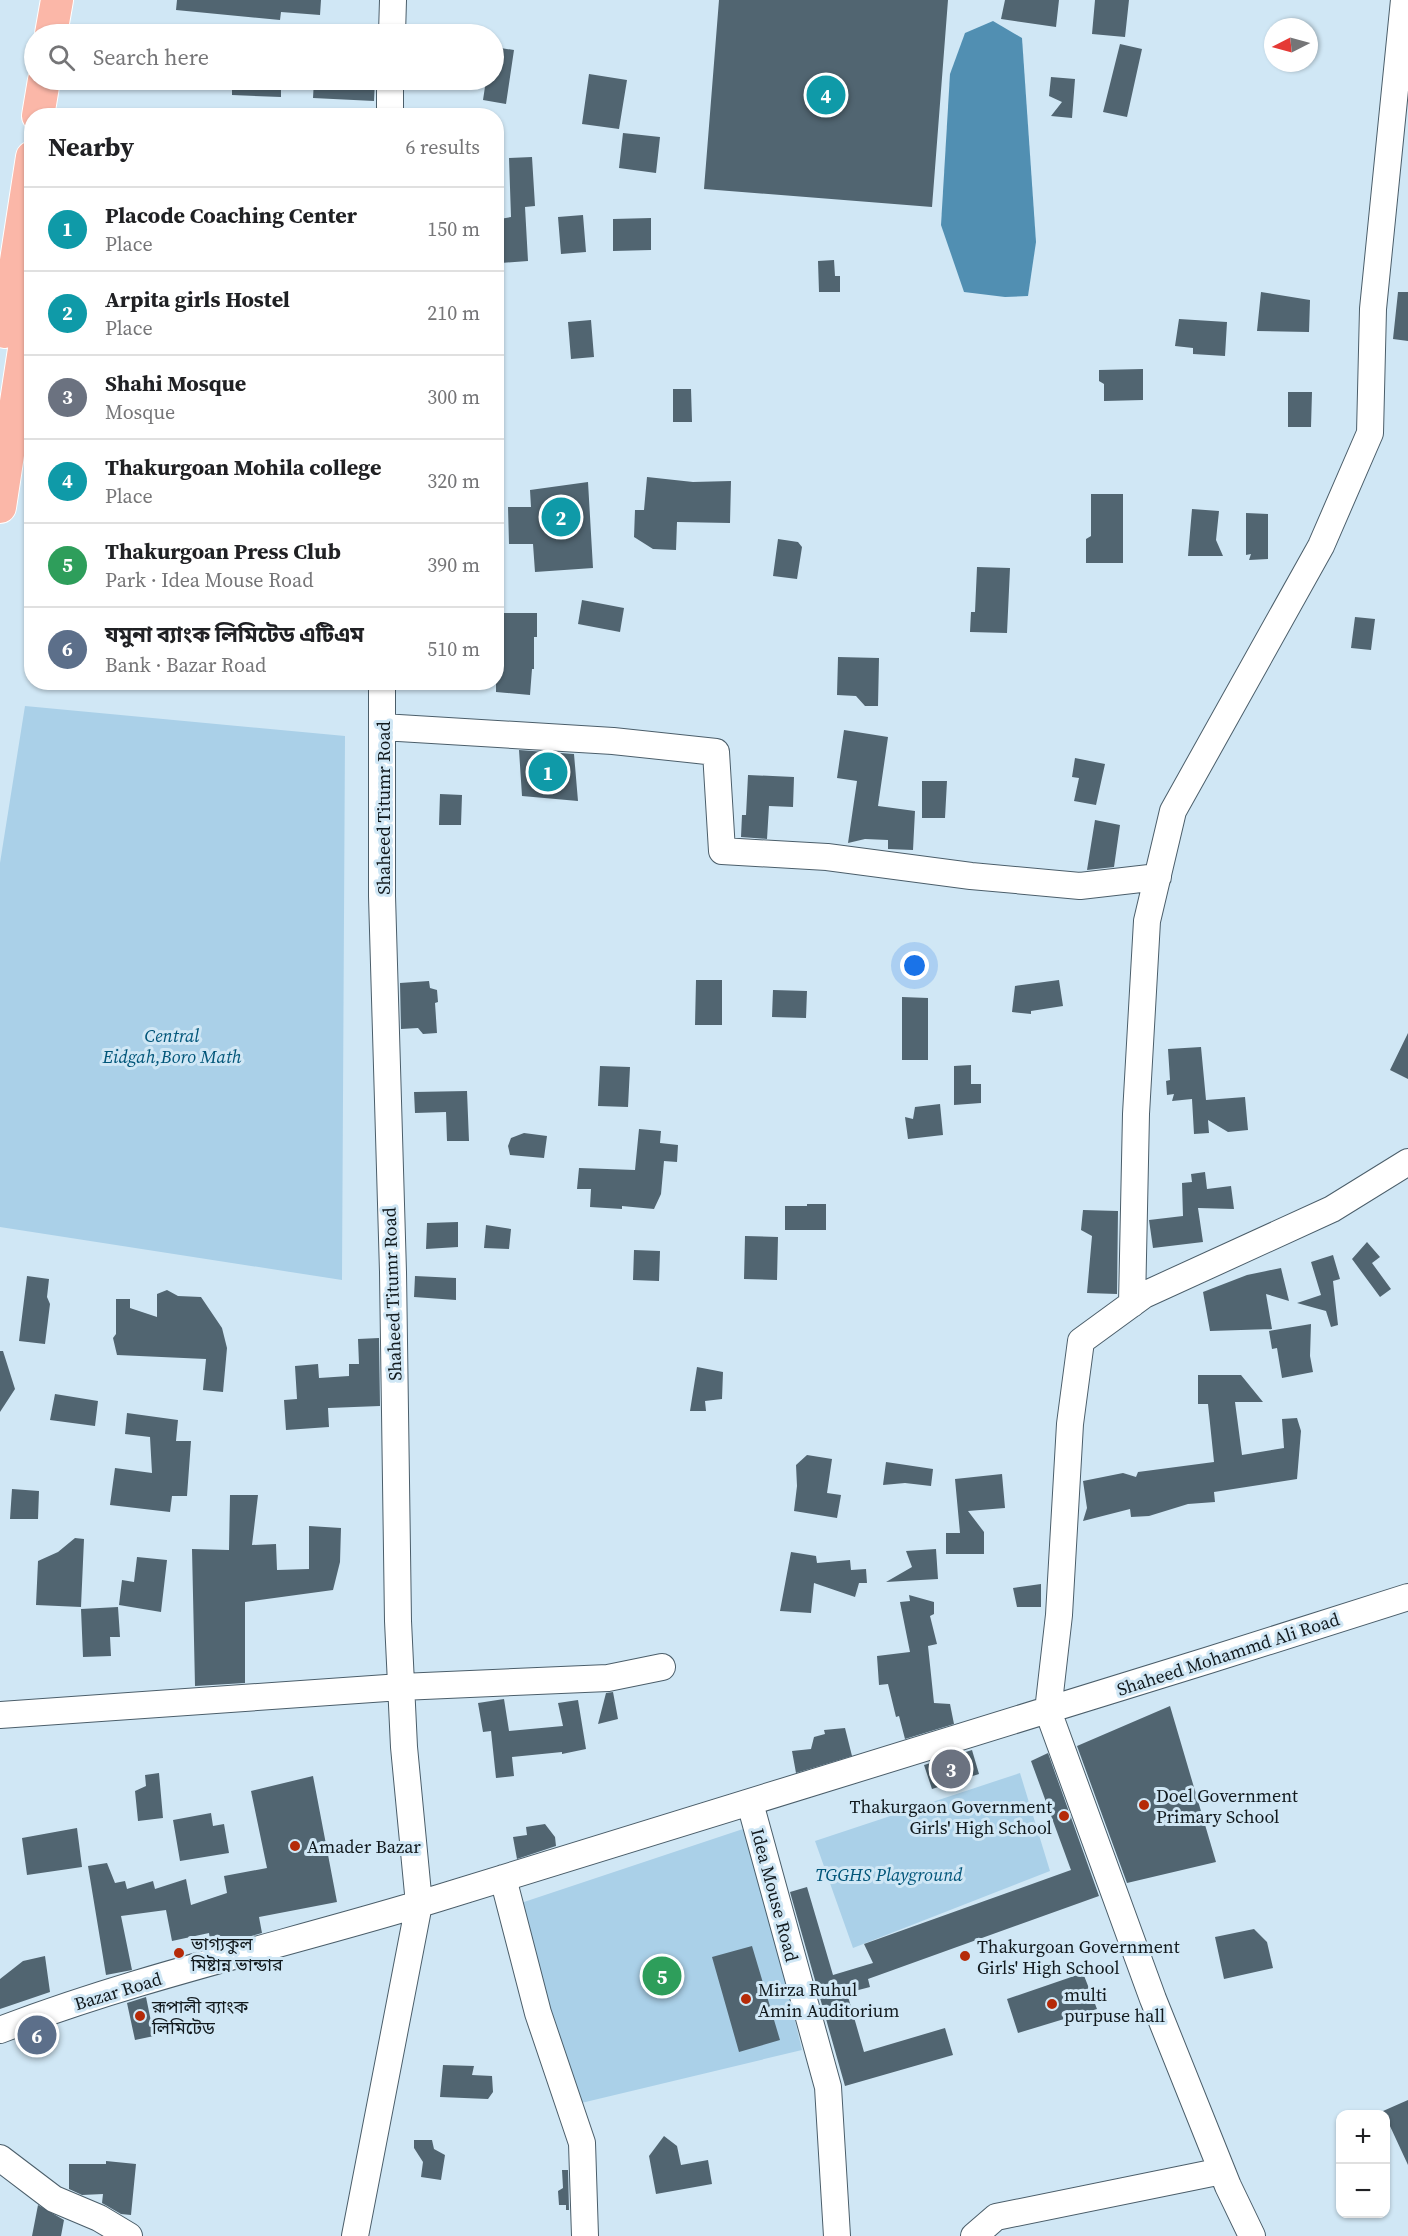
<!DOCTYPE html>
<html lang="en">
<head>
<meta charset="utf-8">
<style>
  body { margin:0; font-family:"Source Serif 4","Noto Sans Bengali",serif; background:#f2f2f2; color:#202124 }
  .controls { position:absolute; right:18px; bottom:18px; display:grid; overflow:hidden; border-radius:12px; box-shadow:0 2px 4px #0004 }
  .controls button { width:54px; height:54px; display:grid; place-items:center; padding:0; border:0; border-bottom:2px solid #e0e0e0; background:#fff; color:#202124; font:30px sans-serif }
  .compass { position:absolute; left:1264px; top:18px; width:54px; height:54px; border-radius:50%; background:#fff; box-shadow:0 2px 4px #0004; rotate:264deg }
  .you { position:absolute; left:915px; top:966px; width:21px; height:21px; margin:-15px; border:4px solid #fff; border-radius:50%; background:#1a73e8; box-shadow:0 0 0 9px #1a73e833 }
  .badge { display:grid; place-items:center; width:39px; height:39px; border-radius:50%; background:#ea580c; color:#fff; font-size:20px; font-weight:700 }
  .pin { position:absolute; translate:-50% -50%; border:3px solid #fff; box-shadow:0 2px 6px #0006 }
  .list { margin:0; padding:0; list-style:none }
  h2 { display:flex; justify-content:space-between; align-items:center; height:78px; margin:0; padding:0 24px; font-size:26px }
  h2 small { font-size:20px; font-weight:400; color:#757577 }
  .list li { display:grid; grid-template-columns:39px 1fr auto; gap:18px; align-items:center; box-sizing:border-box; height:84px; padding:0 24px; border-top:2px solid #e0e0e0 }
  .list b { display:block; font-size:22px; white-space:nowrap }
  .list p { margin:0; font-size:20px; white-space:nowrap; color:#757577 }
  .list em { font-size:20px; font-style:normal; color:#757577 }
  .icon { flex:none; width:33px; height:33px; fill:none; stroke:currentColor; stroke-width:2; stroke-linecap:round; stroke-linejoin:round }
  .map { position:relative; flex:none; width:1408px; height:2236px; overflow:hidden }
  .search { position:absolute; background:#fff; box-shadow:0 2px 4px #0004; left:24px; top:24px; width:480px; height:66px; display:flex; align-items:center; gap:15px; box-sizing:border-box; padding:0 21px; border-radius:33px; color:#757577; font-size:22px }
  .panel { position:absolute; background:#fff; box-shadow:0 2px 4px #0004; left:24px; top:108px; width:480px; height:582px; border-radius:24px }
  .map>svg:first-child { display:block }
  .green { fill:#aad0e8 }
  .water { fill:#518fb2 }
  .building { fill:#516571 }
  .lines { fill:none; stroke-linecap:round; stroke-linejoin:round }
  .minor-casing { stroke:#4b5e6a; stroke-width:28 }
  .major-casing { stroke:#fff; stroke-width:34 }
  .minor { stroke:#fff; stroke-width:26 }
  .major { stroke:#fbb7a8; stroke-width:32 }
  .poi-dot { fill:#b52a08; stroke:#d0e7f5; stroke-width:2 }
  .labels { text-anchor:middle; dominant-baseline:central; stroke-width:6; stroke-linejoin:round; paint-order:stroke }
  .street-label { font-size:18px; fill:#11191d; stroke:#d0e7f5 }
  .park-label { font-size:18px; font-style:italic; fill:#005579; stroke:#d0e7f5 }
  .poi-label { font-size:18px; fill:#11191d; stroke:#d0e7f5; text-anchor:start }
</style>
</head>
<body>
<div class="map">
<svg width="1408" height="2236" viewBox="0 0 1408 2236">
  <rect width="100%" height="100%" fill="#d0e7f5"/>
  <path class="green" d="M25 706 345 736 342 1280 0 1227V863Z
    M1020 1773 1050 1871 853 1948 815 1841Z
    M749 1827 802 2050 573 2105 521 1903Z"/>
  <path class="water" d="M993 21 1022 38 1036 242 1028 296 1005 297 964 292 941 225 950 74 965 33Z"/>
  <path class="building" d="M177 0H321L320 15 281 12 280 20 176 10Z
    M719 0H948L932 207 704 189Z
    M1005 0H1059L1056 27 1001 19Z
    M1095 0H1129L1125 37 1092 34Z
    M1120 44 1142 49 1127 117 1103 112Z
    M494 47 514 50 506 104 483 100 486 80H494Z
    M589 74 627 80 619 129 582 124Z
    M1051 77 1075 79 1072 118 1051 116 1062 102 1049 96Z
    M232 80H281V97L232 95Z
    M314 80H375L374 101 313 98Z
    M623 133 660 137 656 173 619 168Z
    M532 157 535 206 525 207 528 261 501 263 500 219 511 217 509 158Z
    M583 215 586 252 561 254 558 217Z
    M651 218V250L613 251V219Z
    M834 260 835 276H840V292H819L818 261Z
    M1261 292 1310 300 1309 332 1257 331Z
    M1398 292H1408V341L1393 339Z
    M1179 319 1227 322 1225 356 1193 354V348L1175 346Z
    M591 320 594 357 571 359 568 322Z
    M1143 369V400L1104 401V384L1099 381V370Z
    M673 389H691L692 422H673Z
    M1288 392H1312L1311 427H1288Z
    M647 477 693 482 731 481 730 523 677 522 676 550 653 549 634 537 635 510H644Z
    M588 482 593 568 535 572 533 544H509L508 507H531L530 490Z
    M1091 494H1123V563H1086V539L1091 536Z
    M1192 509 1219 511 1216 540 1223 556H1188Z
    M1246 513 1268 514V559L1249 560 1251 554 1246 555Z
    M778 539 798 542 802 547 797 579 773 576Z
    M977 567 1010 568 1007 633 970 632 971 612H975Z
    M582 600 624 608 620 632 578 624Z
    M496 613H537V637H534V669H532L530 695 496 692Z
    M1355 617 1375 619 1371 650 1351 648Z
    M838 657 879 658 878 706H865L856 696 837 695Z
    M844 730 888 737 878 806 915 811 913 850 888 849V840L865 839 848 843 857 781 837 778Z
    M519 750 574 754 578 801 522 796Z
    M1075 758 1105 764 1096 805 1074 801 1079 778 1072 777Z
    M748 775 794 777 793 807 769 806 767 839 741 837 742 815H746Z
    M922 781H947L945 818H922Z
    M440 794 462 795 461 825H439Z
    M1095 820 1120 825 1114 867 1087 870Z
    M696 980H722V1025H695Z
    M1059 980 1063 1006 1031 1011V1014L1012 1012 1015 986Z
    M429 981 430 988 437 990 438 1002 435 1003 437 1033 423 1034 418 1028 401 1029 400 983Z
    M773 990 807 991 806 1018 772 1017Z
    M902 997 928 998V1060H902Z
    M1408 1033V1079L1390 1070Z
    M1201 1047 1206 1100 1245 1097 1248 1130 1228 1132 1208 1120 1209 1133 1194 1134 1192 1099 1172 1101 1174 1094 1167 1095 1166 1081 1170 1080 1168 1049Z
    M971 1065V1084H981V1103L954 1105V1066Z
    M600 1066 630 1067 628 1107 598 1106Z
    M467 1091 469 1141H447L446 1112 415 1113 414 1092Z
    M940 1104 943 1135 908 1139 905 1117 913 1119 915 1107Z
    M639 1129 661 1131 660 1143 678 1145 677 1162 664 1161 661 1194 654 1209 622 1206V1209L590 1207 591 1189H577L579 1168 635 1170Z
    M524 1133 547 1136 544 1158 510 1155 508 1146 511 1138Z
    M1205 1172 1207 1189 1231 1186 1234 1209 1198 1208 1203 1242 1153 1248 1149 1220 1183 1216 1182 1183 1192 1182 1191 1174Z
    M807 1204H826V1230H785V1206H807Z
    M1083 1210 1118 1211 1117 1294 1087 1293 1092 1236 1081 1230Z
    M458 1222V1247L426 1249 427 1223Z
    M486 1225 511 1229 509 1249 484 1248Z
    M745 1236 778 1237 777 1280 744 1279Z
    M1367 1242 1380 1257 1372 1263 1391 1289 1380 1297 1352 1259Z
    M634 1250 660 1251 659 1281 633 1280Z
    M1333 1255 1340 1279 1333 1281 1338 1325 1331 1327 1326 1311 1297 1303 1321 1295 1311 1262Z
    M1281 1268 1289 1301 1266 1294 1272 1329 1210 1331 1203 1292 1247 1275Z
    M27 1276 49 1279 47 1297 50 1304 45 1344 19 1341Z
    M415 1276 456 1278V1300L414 1297Z
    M167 1290 178 1296 201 1297 222 1328 227 1348 223 1392 203 1390 206 1359 117 1355 113 1338 116 1334V1299H130V1308L157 1317V1294Z
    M1311 1324 1310 1356 1313 1372 1282 1378 1277 1348 1272 1349 1269 1331Z
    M379 1338 380 1406 328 1408 329 1427 286 1430 284 1400 297 1399 295 1366 318 1364 319 1378 349 1376V1364H359L358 1339Z
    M0 1351H3L15 1389 0 1412Z
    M697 1367 723 1372 722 1399 705 1401 706 1411H690Z
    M1198 1375H1241L1263 1402H1235L1242 1455 1284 1448 1282 1419 1297 1418 1301 1431 1297 1479 1214 1492 1215 1502 1188 1504 1149 1516 1131 1517 1130 1509 1083 1521 1087 1508 1083 1481 1123 1473 1136 1477 1138 1472 1214 1462 1208 1404H1198Z
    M55 1394 98 1401 95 1426 50 1420Z
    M127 1413 178 1420 176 1441H191L187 1496H172L170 1512 110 1505 115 1468 152 1473 150 1437 125 1434Z
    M807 1455 832 1459 827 1493 841 1495 837 1518 794 1511 797 1486 796 1465Z
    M886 1462 933 1469 931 1486 905 1483 883 1485Z
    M1002 1474 1005 1508 968 1511 984 1532V1554H946V1533H960L955 1479Z
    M12 1489 39 1491 38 1519H10Z
    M230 1495H258L252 1545 276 1544 277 1570 309 1569V1526L341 1528 340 1562 333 1590 245 1602V1683L195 1686 192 1549 229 1550Z
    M75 1538 84 1539 81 1607 36 1605 38 1561 58 1552Z
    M936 1549 938 1579 886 1582 912 1567 906 1551Z
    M791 1552 816 1556 817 1563 850 1560 851 1570 866 1569 867 1583H859L855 1597 814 1583 811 1613 780 1611Z
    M137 1557 167 1560 161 1612 119 1605 122 1580 134 1582Z
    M1041 1584V1607H1017L1013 1588Z
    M909 1595 934 1602V1614L930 1616 937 1644 928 1646 934 1703 950 1704 954 1724 905 1739 899 1716 896 1717 888 1684 879 1685 877 1656 910 1652 900 1602 910 1601Z
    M118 1607 120 1637H110L111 1656 83 1657 81 1609Z
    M613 1692 618 1719 598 1724 606 1693Z
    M504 1699 509 1731 563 1726 558 1703 578 1700 586 1749 562 1754V1752L512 1757 514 1776 496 1778 491 1731 483 1732 478 1703Z
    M1170 1706 1216 1862 1127 1883 1077 1746Z
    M845 1728 852 1756 796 1773 792 1751 811 1749 814 1737 825 1734 824 1730Z
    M972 1750 979 1774 932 1789 924 1765Z
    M1048 1753 1099 1896 868 1979 870 1987 847 1993 864 2052 945 2028 953 2055 845 2086 790 1892 807 1887 833 1975 873 1963 864 1944 1071 1870 1031 1761Z
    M159 1773 163 1818 138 1821 135 1791 146 1786 145 1775Z
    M313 1776 337 1902 259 1917 262 1933 211 1947 209 1933 172 1941 166 1910 121 1916 132 1970 106 1975 88 1866 107 1863 115 1883 125 1881 127 1889 153 1881 155 1889 186 1879 191 1905 227 1893 224 1876 267 1868 251 1791Z
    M211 1813 213 1826 224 1824 229 1853 180 1861 173 1820Z
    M545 1824 555 1837 556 1846 517 1859 513 1837 527 1835 526 1827Z
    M77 1828 82 1867 27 1875 22 1838Z
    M1254 1929 1267 1942 1273 1968 1224 1979 1215 1937Z
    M752 1946 780 2040 739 2052 712 1957Z
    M45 1956 50 1992 0 2009V1979L23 1961Z
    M1083 1973 1097 2009 1018 2033 1007 1999Z
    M146 1997 154 2036 135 2040 127 2003Z
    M443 2065 474 2066 472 2075 492 2076 493 2092 488 2099 440 2097Z
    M1408 2100V2165L1383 2111Z
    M664 2136 677 2146 681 2165 708 2160 712 2184 656 2194 649 2156Z
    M414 2140H432L434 2149 445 2155 441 2180 421 2177 423 2162 414 2148Z
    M106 2161 136 2164 131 2215 121 2214 102 2203 103 2194 82 2195 69 2189V2164H106Z
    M562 2170H568L569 2210H566V2205H559L558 2191 563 2188Z
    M38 2205 64 2220 61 2236H32Z"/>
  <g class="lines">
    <g class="minor-casing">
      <path id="minor" d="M392 34 393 0
        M390 116V80
        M382 727 613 741 716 752 722 851 827 857 971 876 1080 886 1158 877
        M1132 1304 1136 1114 1147 921 1173 811 1321 546 1370 433 1373 309 1404 0
        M0 1715 401 1687 608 1678 662 1667
        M750 1803 828 2087 837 2236
        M503 1878 538 2013 582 2143 585 2236
        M0 2030C143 1975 293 1943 439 1898 763 1799 1086 1700 1408 1597
        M0 2158 54 2199 99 2218 129 2236
        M355 2236 419 1904 404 1747 398 1621 393 1272 382 896V682
        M974 2236 996 2217 1222 2171
        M1252 2236 1228 2186 1153 1999 1048 1711 1059 1615 1070 1424 1081 1341 1144 1295 1332 1209 1408 1162"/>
    </g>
    <g class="major-casing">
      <path id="major" d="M51 34 57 0
        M38 116 44 80
        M5 332 32 157
        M0 507 32 297"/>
    </g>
    <use href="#minor" class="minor"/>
    <use href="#major" class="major"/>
  </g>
  <g class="poi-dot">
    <circle cx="1144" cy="1805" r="6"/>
    <circle cx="1064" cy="1816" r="6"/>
    <circle cx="295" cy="1846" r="6"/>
    <circle cx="179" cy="1953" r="6"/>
    <circle cx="965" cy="1956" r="6"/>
    <circle cx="746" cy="1999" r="6"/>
    <circle cx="1052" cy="2004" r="6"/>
    <circle cx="140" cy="2016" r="6"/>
  </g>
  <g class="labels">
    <g class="street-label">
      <text transform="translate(383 808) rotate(-90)">Shaheed Titumr Road</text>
      <text transform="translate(392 1294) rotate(-92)">Shaheed Titumr Road</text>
      <text transform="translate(1228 1654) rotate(-18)">Shaheed Mohammd Ali Road</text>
      <text transform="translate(775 1895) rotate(75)">Idea Mouse Road</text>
      <text transform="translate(118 1991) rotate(-17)">Bazar Road</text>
    </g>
    <g class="park-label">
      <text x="172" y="1035">Central<tspan x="172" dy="21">Eidgah,Boro Math</tspan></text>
      <text x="889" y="1874">TGGHS Playground</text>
    </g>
    <g class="poi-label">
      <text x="1156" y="1795">Doel Government<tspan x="1156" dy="21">Primary School</tspan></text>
      <text x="1052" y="1806" text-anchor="end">Thakurgaon Government<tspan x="1052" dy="21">Girls' High School</tspan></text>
      <text x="307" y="1846">Amader Bazar</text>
      <text x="191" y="1943">ভাগ্যকুল<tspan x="191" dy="21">মিষ্টান্ন ভান্ডার</tspan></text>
      <text x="977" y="1946">Thakurgoan Government<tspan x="977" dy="21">Girls' High School</tspan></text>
      <text x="758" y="1989">Mirza Ruhul<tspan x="758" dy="21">Amin Auditorium</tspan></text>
      <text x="1064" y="1994">multi<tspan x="1064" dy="21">purpuse hall</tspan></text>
      <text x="152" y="2006">রূপালী ব্যাংক<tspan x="152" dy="21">লিমিটেড</tspan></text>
    </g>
  </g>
</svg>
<div class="controls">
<button>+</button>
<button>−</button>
</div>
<svg class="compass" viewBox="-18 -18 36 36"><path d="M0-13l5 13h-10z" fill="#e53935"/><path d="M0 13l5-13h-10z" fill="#757577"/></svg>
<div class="you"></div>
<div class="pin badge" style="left:548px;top:772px;background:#0f9aa8">1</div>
<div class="pin badge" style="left:561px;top:517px;background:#0f9aa8">2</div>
<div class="pin badge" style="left:951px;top:1769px;background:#6b7280">3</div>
<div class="pin badge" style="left:826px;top:95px;background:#0f9aa8">4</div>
<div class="pin badge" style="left:662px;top:1976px;background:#2e9e5b">5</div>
<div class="pin badge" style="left:37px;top:2035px;background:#5c6f8a">6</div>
<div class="search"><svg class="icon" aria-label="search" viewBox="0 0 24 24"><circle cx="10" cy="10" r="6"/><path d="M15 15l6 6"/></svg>Search here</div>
<section class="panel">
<h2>Nearby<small>6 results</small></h2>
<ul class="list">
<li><span class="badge" style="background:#0f9aa8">1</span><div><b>Placode Coaching Center</b><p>Place</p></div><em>150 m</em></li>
<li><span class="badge" style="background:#0f9aa8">2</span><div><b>Arpita girls Hostel</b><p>Place</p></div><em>210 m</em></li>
<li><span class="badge" style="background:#6b7280">3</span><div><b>Shahi Mosque</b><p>Mosque</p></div><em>300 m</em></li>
<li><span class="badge" style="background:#0f9aa8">4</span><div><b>Thakurgoan Mohila college</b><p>Place</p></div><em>320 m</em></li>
<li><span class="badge" style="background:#2e9e5b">5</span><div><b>Thakurgoan Press Club</b><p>Park · Idea Mouse Road</p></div><em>390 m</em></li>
<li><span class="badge" style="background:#5c6f8a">6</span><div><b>যমুনা ব্যাংক লিমিটেড এটিএম</b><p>Bank · Bazar Road</p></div><em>510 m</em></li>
</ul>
</section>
</div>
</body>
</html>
